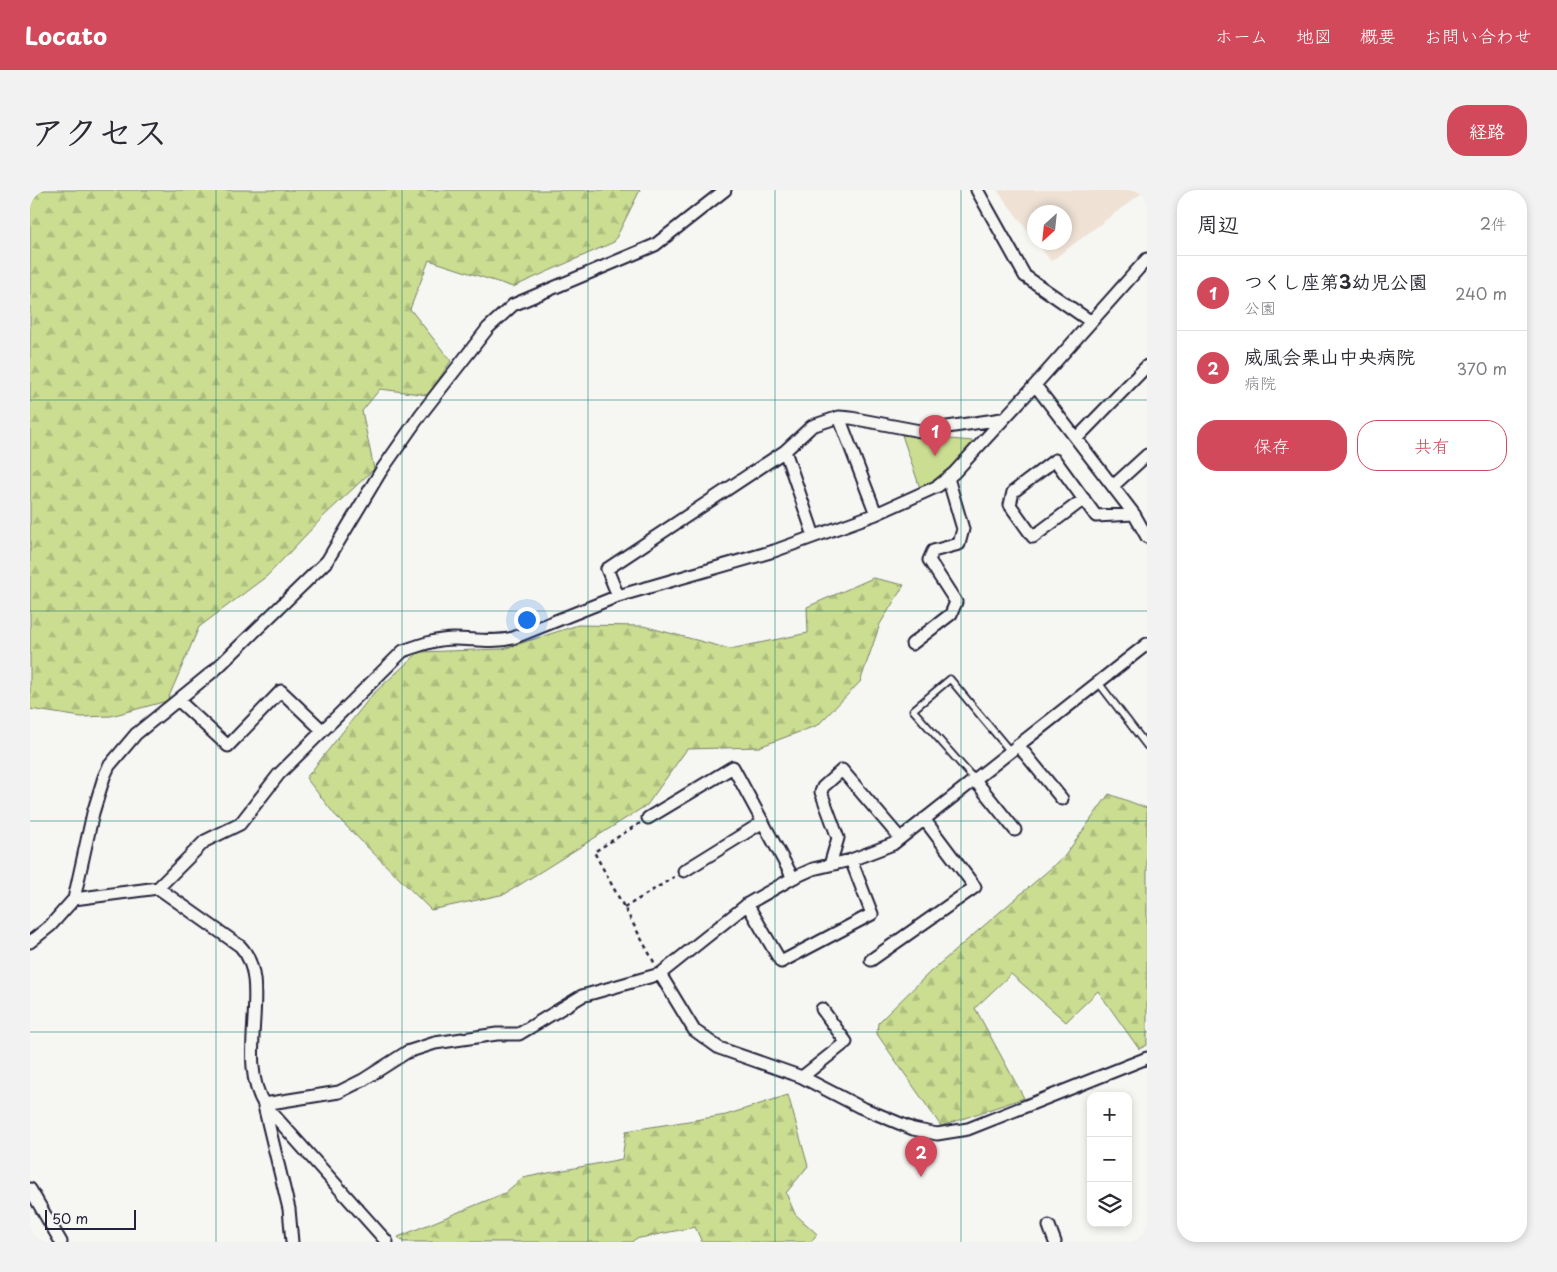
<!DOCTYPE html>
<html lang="ja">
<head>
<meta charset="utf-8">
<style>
  body { margin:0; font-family:"Playpen Sans","Klee One",sans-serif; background:#f2f2f3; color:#2b2b33 }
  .controls { position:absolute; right:15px; bottom:15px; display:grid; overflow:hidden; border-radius:10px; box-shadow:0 2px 8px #0003 }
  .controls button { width:45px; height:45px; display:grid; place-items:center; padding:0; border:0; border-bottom:1px solid #e1e1e2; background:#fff; color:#2b2b33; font:25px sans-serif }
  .compass { position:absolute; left:997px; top:15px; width:45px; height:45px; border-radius:50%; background:#fff; box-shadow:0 2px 8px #0003; rotate:207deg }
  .scale { position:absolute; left:15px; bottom:12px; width:91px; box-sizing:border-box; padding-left:5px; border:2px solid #22223b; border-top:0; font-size:14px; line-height:18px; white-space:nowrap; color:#22223b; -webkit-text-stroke:4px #f6f6f2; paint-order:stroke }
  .you { position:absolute; left:496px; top:429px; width:18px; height:18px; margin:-12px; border:4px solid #fff; border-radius:50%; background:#1a73e8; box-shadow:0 0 0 8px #1a73e833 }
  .badge { display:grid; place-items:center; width:32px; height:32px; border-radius:50%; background:#d1495b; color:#fff; font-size:16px; font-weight:700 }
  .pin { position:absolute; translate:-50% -41px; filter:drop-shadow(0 1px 2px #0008) }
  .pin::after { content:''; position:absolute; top:26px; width:18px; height:15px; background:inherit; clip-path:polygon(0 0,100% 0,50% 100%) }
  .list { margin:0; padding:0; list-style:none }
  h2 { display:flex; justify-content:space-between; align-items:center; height:65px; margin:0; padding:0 20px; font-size:21px }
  h2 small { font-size:16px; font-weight:400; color:#7c7c81 }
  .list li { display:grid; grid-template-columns:32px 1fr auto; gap:15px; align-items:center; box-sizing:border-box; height:75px; padding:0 20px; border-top:1px solid #e1e1e2 }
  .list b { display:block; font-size:19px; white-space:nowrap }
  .list p { margin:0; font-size:16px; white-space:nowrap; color:#7c7c81 }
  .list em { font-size:16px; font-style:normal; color:#7c7c81 }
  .actions { display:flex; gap:10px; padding:15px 20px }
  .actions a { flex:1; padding:11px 0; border:1px solid #d1495b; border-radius:20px; text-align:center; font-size:18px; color:#d1495b }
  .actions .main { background:#d1495b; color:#fff }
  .icon { flex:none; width:28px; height:28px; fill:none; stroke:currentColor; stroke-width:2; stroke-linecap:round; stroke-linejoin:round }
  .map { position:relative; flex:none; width:1117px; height:1052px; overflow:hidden; border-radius:20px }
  header { display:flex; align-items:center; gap:30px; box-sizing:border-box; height:70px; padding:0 25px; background:#d1495b; color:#fff }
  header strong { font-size:24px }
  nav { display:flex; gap:28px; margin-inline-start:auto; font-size:18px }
  .intro { display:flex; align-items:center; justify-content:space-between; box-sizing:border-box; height:120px; padding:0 30px }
  h1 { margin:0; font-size:35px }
  .button { padding:12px 22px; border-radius:20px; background:#d1495b; color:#fff; font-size:18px; font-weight:700 }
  main { display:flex; gap:30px; padding:0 30px }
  aside { flex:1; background:#fff; border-radius:20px; box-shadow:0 2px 8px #0003 }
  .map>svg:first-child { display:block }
  .built { fill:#efe2d5 }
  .forest { fill:url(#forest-firs); stroke:#768066 }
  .green { fill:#cadd91; stroke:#768066 }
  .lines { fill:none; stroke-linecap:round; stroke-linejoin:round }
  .lane-casing { stroke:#22223b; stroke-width:9 }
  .street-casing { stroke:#22223b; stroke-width:15 }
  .path { stroke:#22223b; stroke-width:2.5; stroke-dasharray:4 4; stroke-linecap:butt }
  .lane { stroke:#f6f6f2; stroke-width:5.5 }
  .street { stroke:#f6f6f2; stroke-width:11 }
  .grid { fill:none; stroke:#0f766e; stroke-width:1; stroke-opacity:0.55 }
</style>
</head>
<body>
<header>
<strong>Locato</strong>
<nav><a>ホーム</a><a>地図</a><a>概要</a><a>お問い合わせ</a></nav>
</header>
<div class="intro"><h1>アクセス</h1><a class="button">経路</a></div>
<main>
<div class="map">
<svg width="1117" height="1052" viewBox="0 0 1117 1052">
  <defs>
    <pattern id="forest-firs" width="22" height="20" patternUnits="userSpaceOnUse" patternTransform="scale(1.25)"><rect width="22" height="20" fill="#cadd91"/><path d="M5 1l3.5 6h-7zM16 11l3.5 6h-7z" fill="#adbd7e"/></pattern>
  </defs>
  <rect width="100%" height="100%" fill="#f6f6f2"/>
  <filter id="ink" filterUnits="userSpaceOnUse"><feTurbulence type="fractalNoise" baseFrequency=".02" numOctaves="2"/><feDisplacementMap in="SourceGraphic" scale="10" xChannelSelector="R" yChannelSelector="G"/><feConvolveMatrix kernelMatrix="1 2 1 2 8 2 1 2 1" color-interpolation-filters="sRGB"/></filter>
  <g filter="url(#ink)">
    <path class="built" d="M967 0H1116L1021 71 1007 53 1034 52V22H1004V49Z"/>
    <path class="forest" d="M0 0H610L584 52 483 97 399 70 380 119 421 171 398 205 350 199 332 221 344 279 294 326 237 386 169 437 137 511 81 526 51 527 0 519Z
      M843 388 874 395 850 434 830 492 788 535 729 557 657 559 617 615 475 704 401 720 305 625 276 588 342 505 389 462 473 459 548 435 613 436 700 459 778 443 777 417Z
      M1079 604 1117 618V855L1109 859 1068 801 1036 832 981 784 945 818 994 908 911 936 847 844 848 833 900 782 1034 667Z
      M758 905 778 976 756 1003 765 1024 787 1044 781 1052H672L665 1037 605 1049 602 1052H373L368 1047 475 1003 492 988 592 969 596 941 696 925Z"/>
    <path class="green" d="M872 245 943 251C927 271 913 287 890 298Z"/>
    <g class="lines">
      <g class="lane-casing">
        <path id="lane" d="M1068 492 1117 556
          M944 589 883 520 920 489 980 561"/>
      </g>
      <g class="street-casing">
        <path id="street" d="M947 0 995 86 1060 131
          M1005 195 1104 324 1117 347
          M809 227 846 324
          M1047 248 1117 176
          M755 261 784 346
          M1083 296 1117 265
          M1054 309 1003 347 980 315 983 302 1025 270 1066 326 1104 324
          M588 406 577 379 755 261 782 236 809 227 821 228 890 241 972 229
          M882 454 921 424 926 412 899 370 903 361 929 354 933 339 918 288
          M148 510 198 556 251 501 292 540
          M988 555 1032 609
          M944 589 985 640
          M618 628 703 577 763 688
          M800 675 808 648 791 602 793 597 812 580 870 648
          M654 681 733 632
          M128 698 210 756C244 791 205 868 234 914L357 1052
          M44 709 128 698 175 651 210 634 249 584 373 461C390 455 406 449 424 449 444 449 463 453 483 448L588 406 744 361 846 324 908 296 924 283 1005 195 1117 69
          M717 714 751 772 842 724 821 670
          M0 752 20 736 44 709 63 623 74 587 79 576 106 544 186 479 297 371 351 281 391 224 458 138 483 115 625 55 695 0
          M841 770 945 697 894 629
          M630 784 664 840 689 858 772 887 830 917 883 939 907 944 938 939 1117 868
          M772 887 816 852 792 819
          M234 914 309 902 333 890 377 862 405 853 467 844H489L552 806 630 784 719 713 763 688 783 679 821 670 863 654 1117 454
          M234 916 259 1019 262 1052
          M0 999 31 1052
          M1019 1036 1025 1052"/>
      </g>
      <path class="path" d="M610 633 564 662 625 774
        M594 718 644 687"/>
      <use href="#lane" class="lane"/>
      <use href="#street" class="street"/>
    </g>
  </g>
  <path class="grid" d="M186 0V1052M372 0V1052M558 0V1052M745 0V1052M931 0V1052M0 210H1117M0 421H1117M0 631H1117M0 842H1117"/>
</svg>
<div class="controls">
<button>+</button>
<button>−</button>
<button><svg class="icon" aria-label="layers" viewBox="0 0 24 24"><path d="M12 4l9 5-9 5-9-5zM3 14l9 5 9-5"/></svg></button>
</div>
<svg class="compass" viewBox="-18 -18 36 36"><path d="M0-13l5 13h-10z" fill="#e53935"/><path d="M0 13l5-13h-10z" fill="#7c7c81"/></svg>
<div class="scale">50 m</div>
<div class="you"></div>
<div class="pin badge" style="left:905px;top:266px">1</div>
<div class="pin badge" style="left:891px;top:987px">2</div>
</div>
<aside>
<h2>周辺<small>2件</small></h2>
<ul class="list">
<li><span class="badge">1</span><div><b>つくし座第3幼児公園</b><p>公園</p></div><em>240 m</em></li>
<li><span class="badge">2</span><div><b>威風会栗山中央病院</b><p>病院</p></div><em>370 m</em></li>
</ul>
<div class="actions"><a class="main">保存</a><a>共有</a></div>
</aside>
</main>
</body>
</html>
